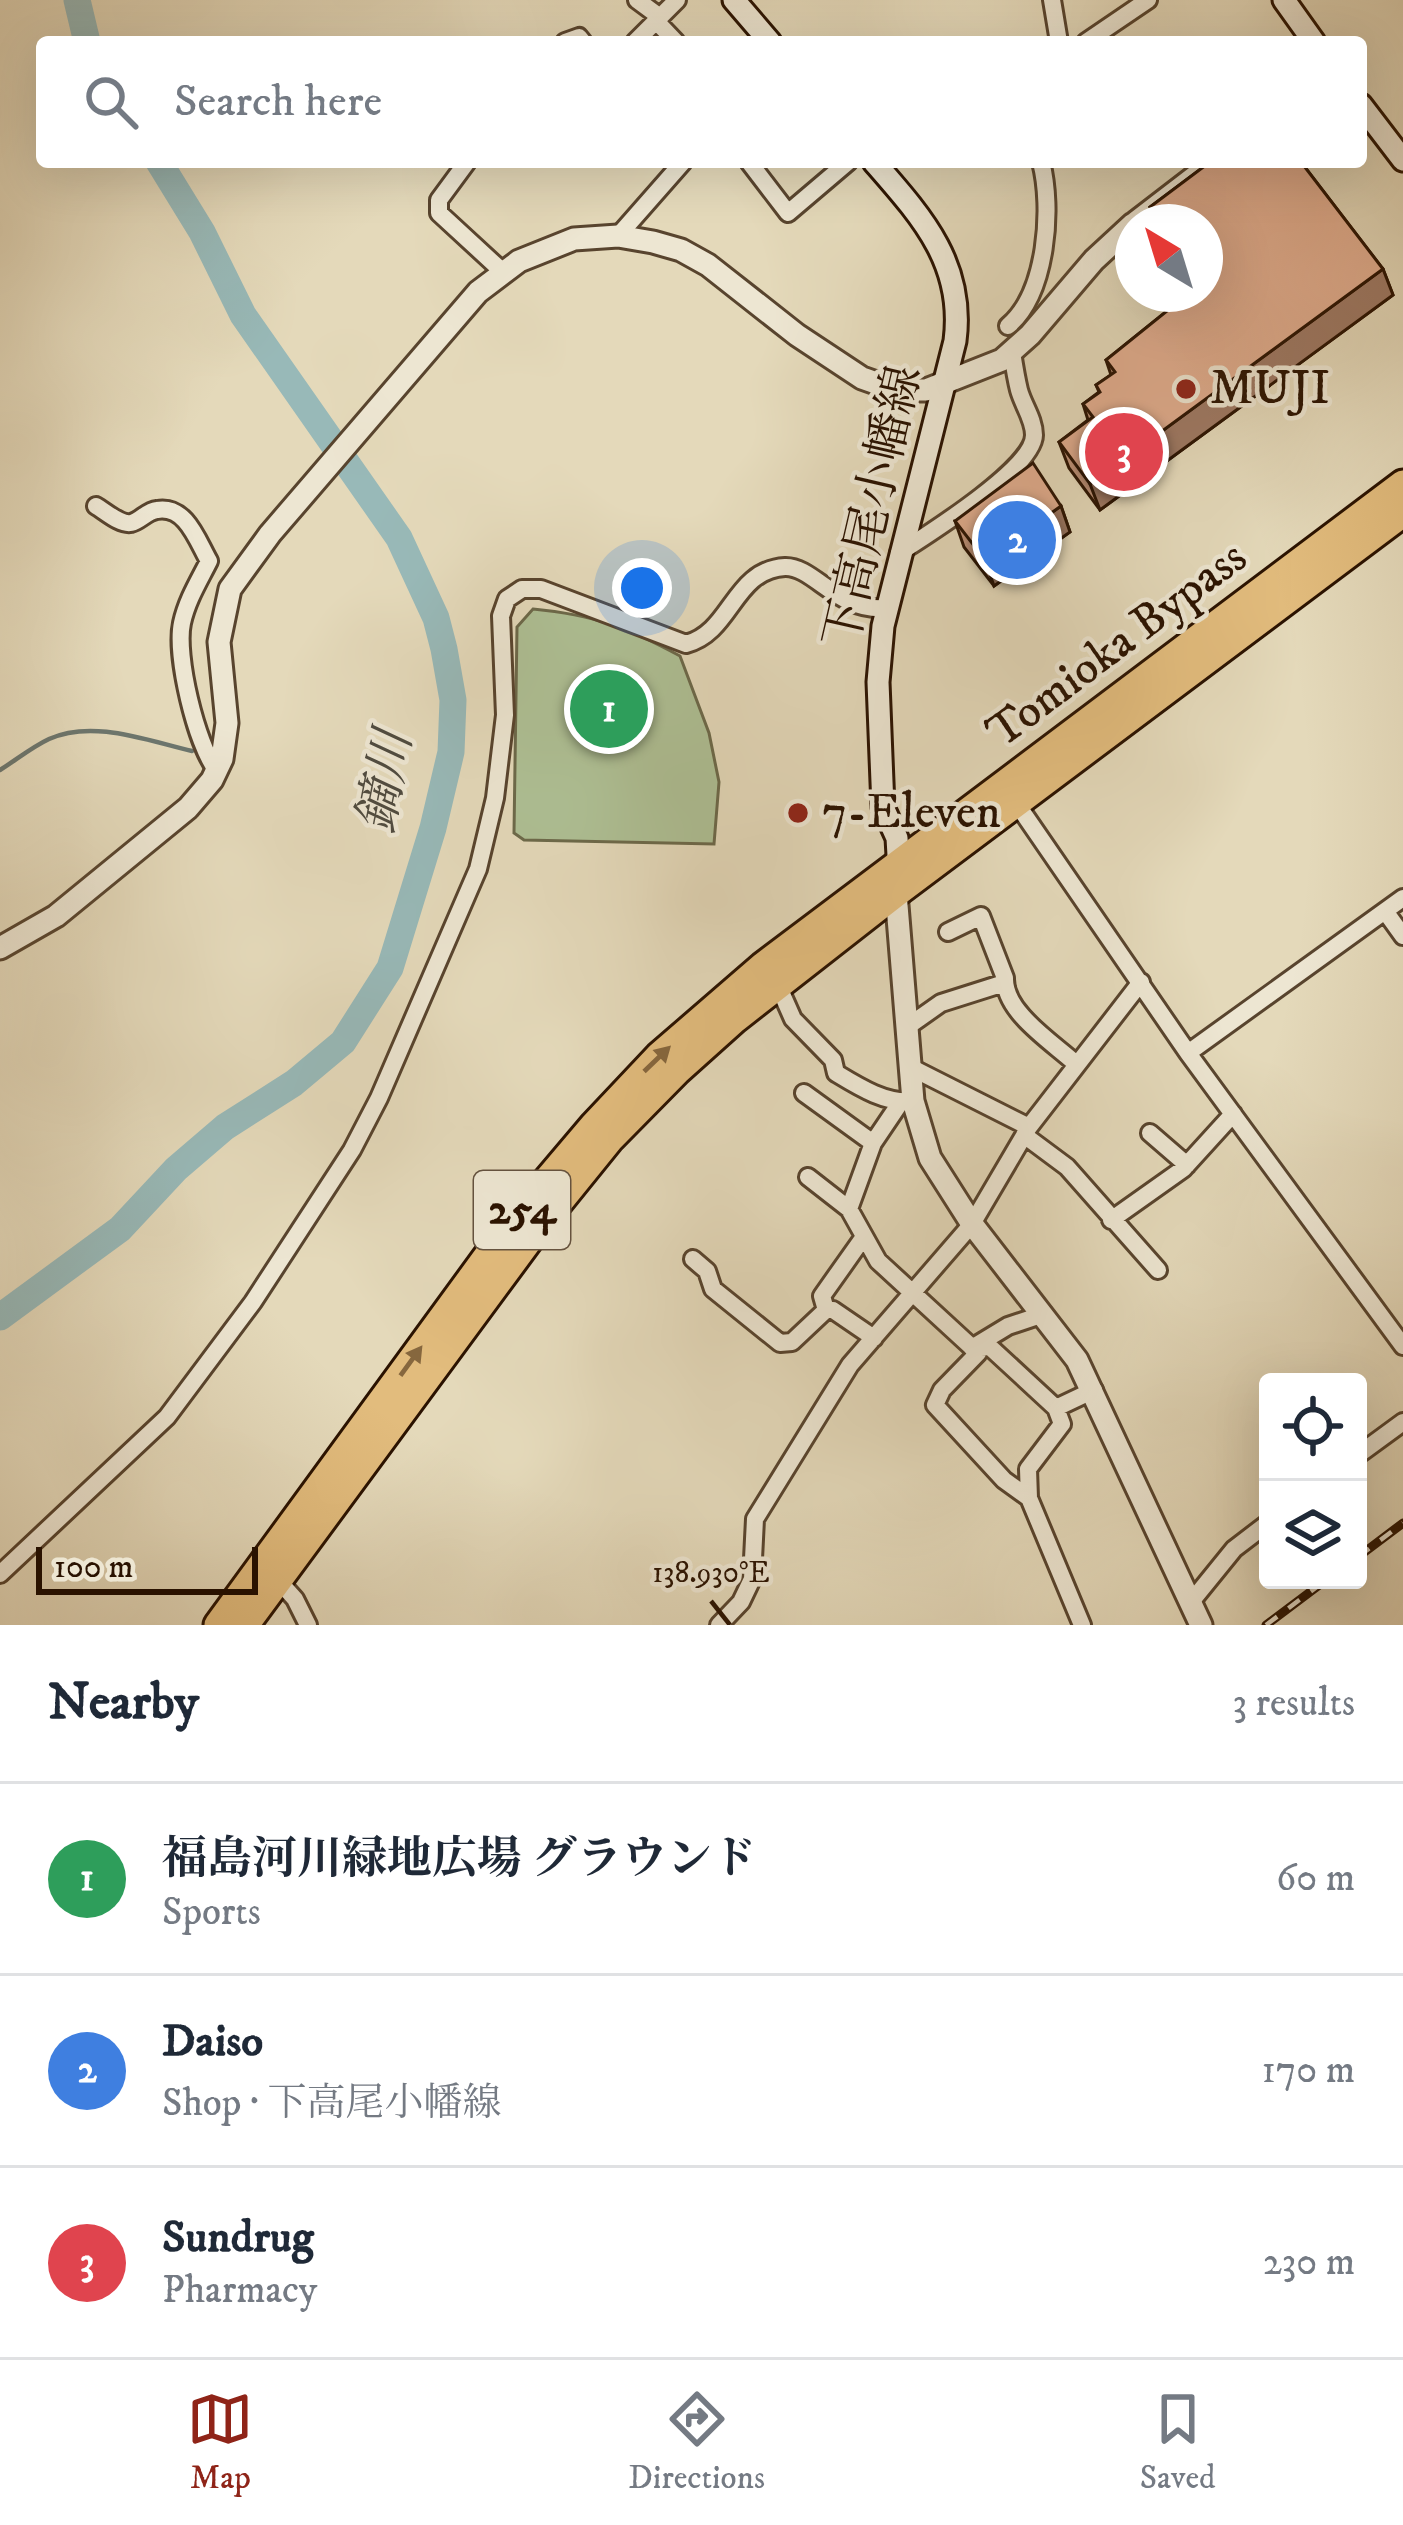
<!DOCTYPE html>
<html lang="en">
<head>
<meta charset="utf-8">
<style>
  body { margin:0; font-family:"IM FELL DW Pica","Noto Serif JP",serif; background:#f6f6f7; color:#1f2937 }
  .controls { position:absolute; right:36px; bottom:36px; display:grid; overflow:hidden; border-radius:12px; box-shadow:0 12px 48px #0002 }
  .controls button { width:108px; height:108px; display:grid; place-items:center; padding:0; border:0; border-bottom:3px solid #e0e1e3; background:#fff; color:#1f2937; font:60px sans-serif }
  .compass { position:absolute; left:1115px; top:204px; width:108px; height:108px; border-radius:50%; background:#fff; box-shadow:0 12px 48px #0002; rotate:322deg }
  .scale { position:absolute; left:36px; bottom:30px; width:222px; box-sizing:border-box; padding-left:12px; border:6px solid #2a1200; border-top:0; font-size:33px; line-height:42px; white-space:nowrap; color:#2a1200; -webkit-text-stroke:9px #ede6d2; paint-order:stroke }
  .you { position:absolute; left:642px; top:588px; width:42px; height:42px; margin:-30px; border:9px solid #fff; border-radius:50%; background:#1a73e8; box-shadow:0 0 0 18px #1a73e833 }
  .badge { display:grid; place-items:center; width:78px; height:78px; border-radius:50%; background:#8f2418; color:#fff; font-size:39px; font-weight:700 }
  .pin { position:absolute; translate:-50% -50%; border:6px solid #fff; box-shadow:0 3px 12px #0006 }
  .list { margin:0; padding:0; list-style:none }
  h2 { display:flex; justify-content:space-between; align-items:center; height:156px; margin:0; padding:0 48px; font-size:51px }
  h2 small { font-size:39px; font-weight:400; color:#747a83 }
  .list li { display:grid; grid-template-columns:78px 1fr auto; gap:36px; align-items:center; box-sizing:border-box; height:192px; padding:0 48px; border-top:3px solid #e0e1e3 }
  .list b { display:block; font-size:45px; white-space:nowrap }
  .list p { margin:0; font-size:39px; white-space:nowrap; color:#747a83 }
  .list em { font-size:39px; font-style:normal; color:#747a83 }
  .icon { flex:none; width:66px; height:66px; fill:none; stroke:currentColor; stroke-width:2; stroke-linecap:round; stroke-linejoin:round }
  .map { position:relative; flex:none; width:1403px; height:1625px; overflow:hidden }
  .search { position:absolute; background:#fff; box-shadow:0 12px 48px #0002; left:36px; right:36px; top:36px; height:132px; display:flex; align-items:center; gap:30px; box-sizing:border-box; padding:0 42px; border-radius:12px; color:#747a83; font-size:45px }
  .sheet { height:732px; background:#fff }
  nav { display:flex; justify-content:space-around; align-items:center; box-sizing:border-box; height:168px; border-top:3px solid #e0e1e3; background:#fff; font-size:33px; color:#747a83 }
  nav a { display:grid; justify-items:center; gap:6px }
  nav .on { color:#8f2418 }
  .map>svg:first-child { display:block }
  .green { fill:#aec095; stroke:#6c694a; stroke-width:3 }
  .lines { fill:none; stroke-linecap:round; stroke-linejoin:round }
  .stream { stroke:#6c766e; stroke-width:4.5 }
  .river { stroke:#98b9b8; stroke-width:27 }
  .minor-casing { stroke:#58442e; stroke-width:22 }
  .tertiary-casing { stroke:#58442e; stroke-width:27 }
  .secondary-casing { stroke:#2a1200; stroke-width:27 }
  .trunk-casing { stroke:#2a1200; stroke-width:33 }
  .minor { stroke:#ede6d2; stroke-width:16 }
  .tertiary { stroke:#ede6d2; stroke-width:21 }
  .secondary { stroke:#ede6d2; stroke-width:21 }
  .trunk { stroke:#e2bc7d; stroke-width:27 }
  .rail-casing { stroke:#2a1200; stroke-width:9 }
  .rail { stroke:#ede6d2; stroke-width:4.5; stroke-dasharray:14; stroke-linecap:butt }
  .wall { fill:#c1947a; stroke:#2a1200; stroke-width:3 }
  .shaded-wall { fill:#9d7863; stroke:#2a1200; stroke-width:3 }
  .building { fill:#e0ac8e; stroke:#2a1200; stroke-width:3 }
  .oneway { fill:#86673e }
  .ticks { fill:none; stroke:#2a1200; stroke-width:4.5 }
  .poi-dot { fill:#8f2418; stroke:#ede6d2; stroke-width:4.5 }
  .labels { text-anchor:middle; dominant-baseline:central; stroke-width:9; stroke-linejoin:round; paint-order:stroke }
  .shield { fill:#ede6d2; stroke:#64523f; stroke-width:3 }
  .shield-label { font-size:45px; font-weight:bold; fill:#2a1200 }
  .poi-label { font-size:48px; fill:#2a1200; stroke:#ede6d2; text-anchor:start }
  .street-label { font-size:48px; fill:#2a1200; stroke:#ede6d2 }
  .water-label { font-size:51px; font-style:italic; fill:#504c40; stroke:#ede6d2 }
  .ticks-label { font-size:30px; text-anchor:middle; fill:#2a1200; stroke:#ede6d2; stroke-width:9; stroke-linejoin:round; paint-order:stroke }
</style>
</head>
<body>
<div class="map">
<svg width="1403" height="1625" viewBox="0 0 1403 1625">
  <rect width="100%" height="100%" fill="#e4d9ba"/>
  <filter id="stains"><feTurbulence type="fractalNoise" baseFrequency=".00167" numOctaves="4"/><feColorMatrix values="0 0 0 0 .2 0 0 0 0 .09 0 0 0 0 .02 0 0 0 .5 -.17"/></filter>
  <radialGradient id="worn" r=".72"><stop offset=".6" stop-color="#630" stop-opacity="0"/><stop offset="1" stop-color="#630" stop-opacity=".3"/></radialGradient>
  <path class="green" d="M533 609C595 615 626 627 680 656L709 733 719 782 714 844 524 840 514 833 517 627Z"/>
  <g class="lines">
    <path class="stream" d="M0 770C16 760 32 747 49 739 93 719 148 741 192 751"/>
    <path class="river" d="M77 0 87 42
      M0 1317 120 1229 176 1169 225 1127 294 1083 343 1042 390 968 433 828 451 752 453 700 444 649 436 618 399 538 243 315 202 232 159 162"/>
    <g class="minor-casing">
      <path id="minor" d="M637 0 660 17
        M1052 0 1059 42
        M656 21 676 42
        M565 42 579 37 583 42
        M635 42 677 0
        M1086 42 1148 0
        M467 162 439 200V213L503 272
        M749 162 788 213 848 162
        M618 236 683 162
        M1008 326C1047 293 1053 208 1041 162
        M96 506C105 511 120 525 131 523 140 521 147 511 157 510 186 505 197 540 209 561 199 581 187 600 182 623 175 655 196 744 217 771
        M899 553C927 535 1034 468 1034 435 1034 419 1023 405 1019 390 1016 378 1014 365 1012 352
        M1017 804 1188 1053 1403 1346
        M1385 911 1403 936
        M948 932 981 916 1005 978C1004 1012 1052 1042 1075 1063
        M778 985 793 1019 833 1060 836 1073C859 1087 886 1104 913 1101
        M907 1027 941 1003 1004 983
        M1188 1053 1403 898
        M910 1067 1029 1127
        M804 1093 873 1143
        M1150 1133 1187 1165
        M1024 1135 1067 1167 1158 1270
        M808 1177 849 1209 878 1261 978 1353 942 1390 935 1405 1004 1480 1029 1498 1082 1625
        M849 1209 873 1143 900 1103
        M1111 1220 1183 1169 1233 1114
        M693 1259 707 1271 713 1289 780 1343 792 1342 826 1310H833L874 1338
        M826 1310 822 1296 863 1238
        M975 1346 1008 1326 1044 1314
        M972 1348 990 1347 1056 1408 1062 1424 1028 1469 1029 1498
        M1056 1408 1094 1390
        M1358 1455 1403 1422
        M0 1574 167 1417 253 1302 352 1150 379 1098 478 869 495 798 505 715 501 616 507 599 522 589H541L686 644C732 632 733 570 785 567 814 566 838 613 887 608
        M278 1580 295 1599 308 1625
        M1191 1602 1234 1549 1268 1523
        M719 1625 741 1602 752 1579 755 1519 850 1365 972 1224 1029 1127 1141 982"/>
    </g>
    <g class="tertiary-casing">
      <path id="tertiary" d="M1136 222 1214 162
        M896 893 913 1101 930 1158 972 1224 1077 1360 1201 1625
        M0 948 56 916 188 808 212 780 222 759 227 723 219 642 230 589 270 534 478 292 519 261 574 239 618 236 653 242 681 250 708 265 797 335 862 378 896 390H926L1002 360 1030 335 1094 260 1133 224"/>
    </g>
    <g class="secondary-casing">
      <path id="secondary" d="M734 0 770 42
        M1284 0 1314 42
        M1361 105 1403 160
        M874 162C922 217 965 264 955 341L883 626 878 682 883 807 897 838 899 873"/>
    </g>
    <g class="trunk-casing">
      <path id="trunk" d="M218 1625 516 1217 594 1125 659 1056 763 966 1403 484
        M245 1625 534 1233 610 1139 677 1071 735 1019 896 893 1403 513"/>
    </g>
    <use href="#minor" class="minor"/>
    <use href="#tertiary" class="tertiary"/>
    <use href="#secondary" class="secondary"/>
    <use href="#trunk" class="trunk"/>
    <g class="rail-casing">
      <path id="rail" d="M1358 1557 1403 1523
        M1266 1625 1326 1580"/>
    </g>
    <use href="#rail" class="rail"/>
  </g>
  <path class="wall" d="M1210 162H1301L1383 269 1393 295 1100 510 1069 468 1059 442 1088 420 1083 404 1099 392 1096 385 1111 375 1106 360 1188 294H1205V222H1156L1150 207Z
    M1061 506 1070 532 994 586 964 547 955 521Z"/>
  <path class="shaded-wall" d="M1383 269 1393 295 1100 510 1090 484Z
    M1061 506 1070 532 994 586 985 560Z"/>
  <path class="building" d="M1210 162H1301L1383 269 1090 484 1059 442 1093 417 1083 404 1100 392 1096 385 1115 372 1106 360 1188 294H1205V222H1161L1150 207Z
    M1033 463 1061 506 985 560 955 521Z"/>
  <defs><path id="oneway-solid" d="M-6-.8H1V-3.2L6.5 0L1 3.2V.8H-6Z" transform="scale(3)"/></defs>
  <g class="oneway">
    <use href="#oneway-solid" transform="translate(657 1059) rotate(-44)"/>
    <use href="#oneway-solid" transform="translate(411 1361) rotate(-54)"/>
  </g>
  <path class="ticks" d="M711 1601 730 1625"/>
  <g class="poi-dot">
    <circle cx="1186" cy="389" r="12"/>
    <circle cx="798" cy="813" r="12"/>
  </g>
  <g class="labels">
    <rect class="shield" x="474" y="1171" width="96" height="78" rx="9"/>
    <g class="shield-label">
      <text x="522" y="1210">254</text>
    </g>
    <g class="poi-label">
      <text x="1210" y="389">MUJI</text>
      <text x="822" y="813">7-Eleven</text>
    </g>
    <g class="street-label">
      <text transform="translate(874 507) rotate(-77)">下高尾小幡線</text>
      <text transform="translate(1117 645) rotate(-37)">Tomioka Bypass</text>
    </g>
    <g class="water-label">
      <text transform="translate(386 782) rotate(-79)">鏑川</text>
    </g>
  </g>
  <g class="ticks-label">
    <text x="711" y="1582">138.930°E</text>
  </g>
  <rect width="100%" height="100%" filter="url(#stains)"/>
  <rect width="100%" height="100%" fill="url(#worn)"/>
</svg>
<div class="controls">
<button><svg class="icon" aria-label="locate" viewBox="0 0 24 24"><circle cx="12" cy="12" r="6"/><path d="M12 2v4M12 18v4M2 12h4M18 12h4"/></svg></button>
<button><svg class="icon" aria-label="layers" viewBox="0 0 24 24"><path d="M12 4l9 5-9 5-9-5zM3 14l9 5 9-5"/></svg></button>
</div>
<svg class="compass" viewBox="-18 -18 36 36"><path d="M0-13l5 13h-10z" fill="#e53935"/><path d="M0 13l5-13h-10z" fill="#747a83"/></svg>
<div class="scale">100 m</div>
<div class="you"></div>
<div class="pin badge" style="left:609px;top:709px;background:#2e9e5b">1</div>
<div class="pin badge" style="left:1017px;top:540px;background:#3f7fe0">2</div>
<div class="pin badge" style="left:1124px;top:452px;background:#e0444e">3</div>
<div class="search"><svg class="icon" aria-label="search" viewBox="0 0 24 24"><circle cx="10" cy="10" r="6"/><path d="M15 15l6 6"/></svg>Search here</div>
</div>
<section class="sheet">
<h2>Nearby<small>3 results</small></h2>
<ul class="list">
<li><span class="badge" style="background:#2e9e5b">1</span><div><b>福島河川緑地広場 グラウンド</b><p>Sports</p></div><em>60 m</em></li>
<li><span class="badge" style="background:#3f7fe0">2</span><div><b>Daiso</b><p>Shop · 下高尾小幡線</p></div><em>170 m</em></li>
<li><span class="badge" style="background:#e0444e">3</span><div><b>Sundrug</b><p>Pharmacy</p></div><em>230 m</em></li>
</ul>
</section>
<nav>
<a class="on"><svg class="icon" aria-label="map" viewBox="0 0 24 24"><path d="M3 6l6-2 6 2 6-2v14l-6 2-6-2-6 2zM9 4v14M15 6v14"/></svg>Map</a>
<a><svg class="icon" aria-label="directions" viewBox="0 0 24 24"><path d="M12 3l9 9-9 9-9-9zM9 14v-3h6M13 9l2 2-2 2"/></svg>Directions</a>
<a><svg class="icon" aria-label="saved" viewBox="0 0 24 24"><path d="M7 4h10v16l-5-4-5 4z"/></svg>Saved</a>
</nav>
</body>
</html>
